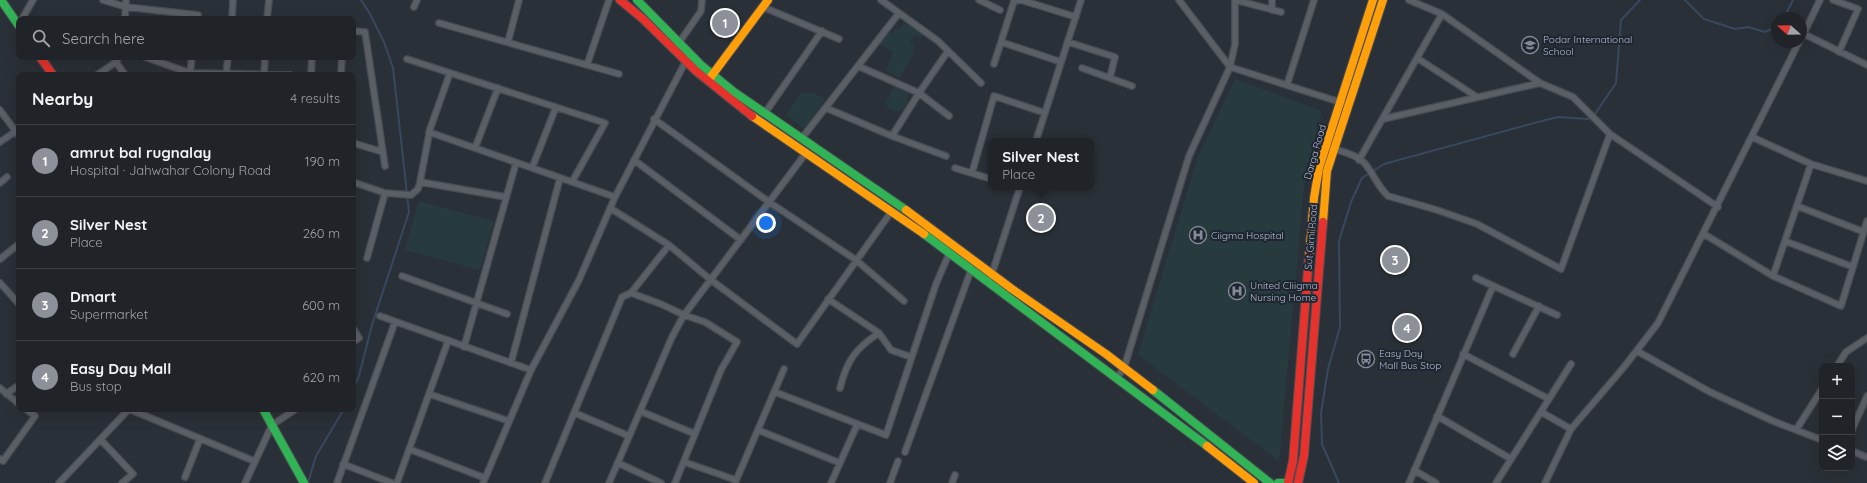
<!DOCTYPE html>
<html lang="en">
<head>
<meta charset="utf-8">
<style>
  body { margin:0; font-family:Quicksand,sans-serif; background:#2d3035; color:#f1f3f6 }
  .controls { position:absolute; right:12px; bottom:12px; display:grid; overflow:hidden; border-radius:8px; box-shadow:0 4px 16px #0002 }
  .controls button { width:36px; height:36px; display:grid; place-items:center; padding:0; border:0; border-bottom:1px solid #3d4146; background:#202429; color:#f1f3f6; font:20px sans-serif }
  .compass { position:absolute; left:1771px; top:12px; width:36px; height:36px; border-radius:50%; background:#202429; box-shadow:0 4px 16px #0002; rotate:290deg }
  .you { position:absolute; left:766px; top:223px; width:14px; height:14px; margin:-10px; border:3px solid #fff; border-radius:50%; background:#1a73e8; box-shadow:0 0 0 6px #1a73e833 }
  .badge { display:grid; place-items:center; width:26px; height:26px; border-radius:50%; background:#8c9099; color:#fff; font-size:13px; font-weight:700 }
  .pin { position:absolute; translate:-50% -50%; border:2px solid #fff; box-shadow:0 1px 4px #0006 }
  .popup { position:absolute; left:988px; top:138px; width:106px; height:52px; box-sizing:border-box; display:grid; place-content:center; border-radius:8px; background:#202429; filter:drop-shadow(0 1px 3px #0005); font-size:13px; white-space:nowrap; color:#a2a4a8 }
  .popup b { font-size:15px; color:#f1f3f6 }
  .popup::after { content:''; position:absolute; left:50%; top:100%; margin-left:-8px; border:8px solid transparent; border-top-color:#202429 }
  .list { margin:0; padding:0; list-style:none }
  h2 { display:flex; justify-content:space-between; align-items:center; height:52px; margin:0; padding:0 16px; font-size:17px }
  h2 small { font-size:13px; font-weight:400; color:#a2a4a8 }
  .list li { display:grid; grid-template-columns:26px 1fr auto; gap:12px; align-items:center; box-sizing:border-box; height:72px; padding:0 16px; border-top:1px solid #3d4146 }
  .list b { display:block; font-size:15px; white-space:nowrap }
  .list p { margin:0; font-size:13px; white-space:nowrap; color:#a2a4a8 }
  .list em { font-size:13px; font-style:normal; color:#a2a4a8 }
  .icon { flex:none; width:22px; height:22px; fill:none; stroke:currentColor; stroke-width:2; stroke-linecap:round; stroke-linejoin:round }
  .map { position:relative; flex:none; width:1867px; height:483px; overflow:hidden }
  .search { position:absolute; background:#202429; box-shadow:0 4px 16px #0002; left:16px; top:16px; width:340px; height:44px; display:flex; align-items:center; gap:10px; box-sizing:border-box; padding:0 14px; border-radius:8px; color:#a2a4a8; font-size:15px }
  .panel { position:absolute; background:#202429; box-shadow:0 4px 16px #0002; left:16px; top:72px; width:340px; height:340px; border-radius:8px }
  .map>svg:first-child { display:block }
  .green { fill:#273a3d }
  .lines { fill:none; stroke-linecap:round; stroke-linejoin:round }
  .stream { stroke:#384860; stroke-width:2 }
  .street-casing { stroke:#484c52; stroke-width:8 }
  .fast-casing { stroke:#484c52; stroke-width:10 }
  .slow-casing { stroke:#484c52; stroke-width:10 }
  .jam-casing { stroke:#484c52; stroke-width:10 }
  .street { stroke:#5a5e65; stroke-width:5.5 }
  .fast { stroke:#30b455; stroke-width:8 }
  .slow { stroke:#ff9f0a; stroke-width:8 }
  .jam { stroke:#e5322d; stroke-width:8 }
  .labels { text-anchor:middle; dominant-baseline:central; stroke-width:4; stroke-linejoin:round; paint-order:stroke }
  .poi-label { font-size:10px; fill:#b4bcc8; stroke:#1d2632; text-anchor:start }
  .street-label { font-size:10px; fill:#b4bcc8; stroke:#1d2632 }
</style>
</head>
<body>
<div class="map">
<svg width="1867" height="483" viewBox="0 0 1867 483">
  <rect width="100%" height="100%" fill="#2a3037"/>
  <path class="green" d="M903 22 923 33 921 38 914 36 910 43 914 45 913 54 899 78 886 70 893 52 879 44 884 35 902 27Z
    M1235 79 1322 111 1304 187 1279 461 1138 355 1197 159Z
    M894 85 910 91 905 109 895 112 888 108 886 103Z
    M805 92 814 93 826 99 807 125 806 131 786 115 801 93Z
    M419 201 494 221 480 270 405 250Z"/>
  <g class="lines">
    <path class="stream" d="M1685 0 1704 19 1735 29 1748 27 1765 32 1777 27
      M1784 18 1793 0
      M353 389 359 376 372 325 409 212 393 68 384 42 370 14 361 0
      M308 483 316 456 344 409
      M1339 483 1322 444 1321 413 1328 369 1340 327 1339 241 1351 202 1362 178 1384 164 1538 122 1558 117 1588 119 1593 117 1616 83 1621 20 1640 0"/>
    <g class="street-casing">
      <path id="street" d="M103 0 126 7 198 15 197 19
        M881 0 938 41 981 83
        M979 0 1000 10
        M1021 0 1076 17
        M1179 0 1230 67 1349 105
        M1409 0 1442 14 1540 83 1573 97 1610 134 1718 207
        M1833 0 1858 9 1839 52
        M414 7 417 0
        M763 7 839 39
        M1272 10V0
        M22 19 33 0
        M125 19 126 0
        M232 19 233 0
        M267 19 269 0
        M439 23 619 74
        M353 31 365 32 385 166
        M1804 34 1867 65
        M1802 37 1820 0
        M508 42 519 0
        M1001 42 1061 62
        M1068 42 1115 57 1110 77
        M674 50 701 11 702 0
        M145 57 190 73 290 75
        M1417 58 1477 97
        M407 59 605 123 572 182
        M116 62 125 75
        M994 64 1014 1 1020 0
        M587 65 609 0
        M858 66 919 93 949 116
        M1082 68 1132 86
        M190 73 192 57
        M450 73 430 129 420 182 506 197
        M97 75 116 62 119 57
        M226 75 228 57
        M264 75 265 57
        M311 75 312 57
        M341 75 342 57
        M1287 85 1314 0
        M826 108 892 136 946 156
        M0 110 19 136
        M765 113 822 31
        M654 119 769 202 856 260 904 301
        M1383 119 1540 83
        M429 132 615 197
        M892 136 919 93 948 51
        M1752 137 1811 164 1867 181
        M802 138 899 13
        M1036 141 1081 0
        M0 142 19 129
        M353 143 383 152
        M1326 146C1338 151 1358 154 1366 165 1374 175 1378 187 1388 196L1437 210 1477 224 1561 269 1610 134
        M475 148 498 88
        M634 160 741 240
        M1359 160 1442 14
        M532 168 556 107
        M955 168 991 179
        M972 173 994 96 1045 113
        M353 182 385 193 367 258
        M0 183 7 177
        M385 193 411 195 418 189 420 182
        M1797 206 1864 232
        M610 208 669 245 711 280 797 344 891 212
        M1704 234 1773 276 1841 306 1867 221
        M1785 241 1853 267
        M0 259 19 244
        M402 276 507 314
        M1773 276 1811 164
        M1476 278 1557 315
        M0 283 19 304
        M989 283 1020 187
        M631 293 669 245
        M828 299 879 333 891 350 911 357
        M380 316 531 370
        M353 328 359 338 353 342
        M464 347 516 163
        M1637 351 1710 392 1773 421 1822 440
        M1463 354 1549 399
        M1513 354 1539 306
        M511 363 560 178
        M1837 366 1846 352 1867 338
        M1118 376 1124 368 1189 156 1230 67 1235 44V0L1281 12
        M0 388 19 404
        M840 388C847 360 856 348 879 333
        M775 392 886 435 936 284 949 254
        M6 394 19 385
        M429 394 509 421
        M129 409 254 461
        M640 411 695 434
        M1541 412 1571 429
        M575 413 629 436
        M1437 416 1511 459
        M758 430 840 463
        M1796 430 1822 389
        M1852 430 1867 396
        M101 440 133 474 122 483
        M409 449 485 478
        M1852 451 1866 457
        M905 452 971 270
        M0 459 3 461 35 416 26 409
        M684 462 736 480
        M618 463 661 483
        M343 464 392 483
        M1414 470 1436 483
        M185 477 200 439
        M59 483 129 409
        M245 483 272 425 296 409
        M337 483 395 322
        M397 483 448 341
        M483 483 531 370 579 280 615 197 690 53
        M545 483 622 297 631 293 661 304 684 315 705 322 737 342 721 370 675 483
        M609 483 672 337 684 315 806 153
        M735 483 784 369
        M831 483 857 425
        M890 483 898 461
        M952 483 955 475
        M1409 483 1493 286
        M1496 483 1571 364
        M1545 483 1571 429 1624 367 1658 323 1799 42"/>
    </g>
    <g class="fast-casing">
      <path id="fast" d="M1 0 19 26
        M637 0 701 65 734 92 906 210
        M924 234 1207 446
        M1153 390 1270 483
        M263 409 304 483
        M1278 483H1288"/>
    </g>
    <g class="slow-casing">
      <path id="slow" d="M710 78 768 0
        M752 116 924 234
        M906 210 1012 289 1106 354 1153 390
        M1323 222 1327 171 1383 0
        M1309 256 1314 198 1319 168 1373 0
        M1207 446 1254 483"/>
    </g>
    <g class="jam-casing">
      <path id="jam" d="M620 0 643 19 696 71 752 116
        M40 57 53 75
        M1288 483 1293 461 1309 256
        M1298 483 1304 456 1323 222"/>
    </g>
    <use href="#street" class="street"/>
    <use href="#fast" class="fast"/>
    <use href="#slow" class="slow"/>
    <use href="#jam" class="jam"/>
  </g>
  <defs>
    <g id="school-ring" transform="scale(0.9)"><circle r="9.5" fill="#1d2632" stroke="#848b95" stroke-width="1.5"/><path d="M0-5L7-2L0 1L-7-2ZM-4 1L0 2.5L4 1V4Q0 6-4 4Z" fill="#848b95"/></g>
    <g id="hospital-ring" transform="scale(0.9)"><circle r="9.5" fill="#1d2632" stroke="#848b95" stroke-width="1.5"/><path d="M-5-5h3v3.5h4V-5h3V5h-3V1.5h-4V5h-3Z" fill="#848b95"/></g>
    <g id="bus-ring" transform="scale(0.9)"><circle r="9.5" fill="#1d2632" stroke="#848b95" stroke-width="1.5"/><path d="M-5-6H5V4H4V6H2V4H-2V6H-4V4H-5ZM-3.5-4V0h7V-4ZM-3.5 1.2v1.5H-2V1.2ZM2 1.2v1.5H3.5V1.2Z" fill="#848b95"/></g>
  </defs>
  <g fill-rule="evenodd">
    <use href="#school-ring" x="1530" y="45"/>
    <use href="#hospital-ring" x="1198" y="235"/>
    <use href="#hospital-ring" x="1237" y="291"/>
    <use href="#bus-ring" x="1366" y="359"/>
  </g>
  <g class="labels">
    <g class="poi-label">
      <text x="1543" y="39">Podar International<tspan x="1543" dy="12">School</tspan></text>
      <text x="1211" y="235">Ciigma Hospital</text>
      <text x="1250" y="285">United CIiigma<tspan x="1250" dy="12">Nursing Home</tspan></text>
      <text x="1379" y="353">Easy Day<tspan x="1379" dy="12">Mall Bus Stop</tspan></text>
    </g>
    <g class="street-label">
      <text transform="translate(1315 152) rotate(-74)">Darga Road</text>
      <text transform="translate(1311 237) rotate(-85)">Sut Girni Road</text>
    </g>
  </g>
</svg>
<div class="controls">
<button>+</button>
<button>−</button>
<button><svg class="icon" aria-label="layers" viewBox="0 0 24 24"><path d="M12 4l9 5-9 5-9-5zM3 14l9 5 9-5"/></svg></button>
</div>
<svg class="compass" viewBox="-18 -18 36 36"><path d="M0-13l5 13h-10z" fill="#e53935"/><path d="M0 13l5-13h-10z" fill="#a2a4a8"/></svg>
<div class="you"></div>
<div class="pin badge" style="left:725px;top:23px">1</div>
<div class="pin badge" style="left:1041px;top:218px">2</div>
<div class="popup"><b>Silver Nest</b>Place</div>
<div class="pin badge" style="left:1395px;top:260px">3</div>
<div class="pin badge" style="left:1407px;top:328px">4</div>
<div class="search"><svg class="icon" aria-label="search" viewBox="0 0 24 24"><circle cx="10" cy="10" r="6"/><path d="M15 15l6 6"/></svg>Search here</div>
<section class="panel">
<h2>Nearby<small>4 results</small></h2>
<ul class="list">
<li><span class="badge">1</span><div><b>amrut bal rugnalay</b><p>Hospital · Jahwahar Colony Road</p></div><em>190 m</em></li>
<li><span class="badge">2</span><div><b>Silver Nest</b><p>Place</p></div><em>260 m</em></li>
<li><span class="badge">3</span><div><b>Dmart</b><p>Supermarket</p></div><em>600 m</em></li>
<li><span class="badge">4</span><div><b>Easy Day Mall</b><p>Bus stop</p></div><em>620 m</em></li>
</ul>
</section>
</div>
</body>
</html>
